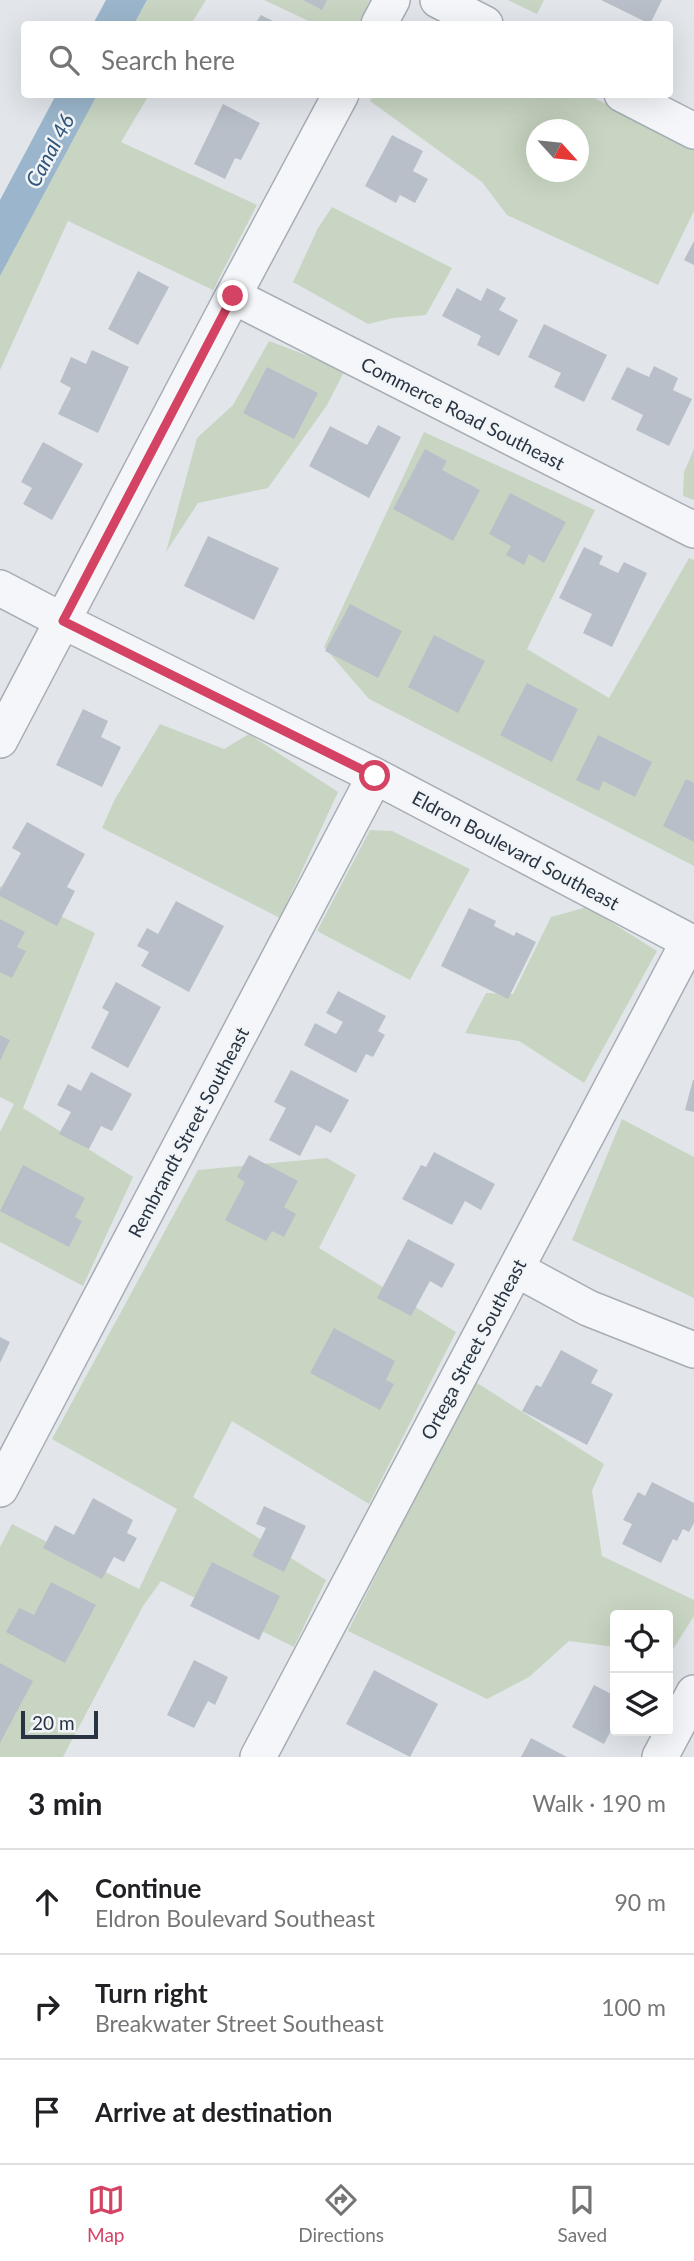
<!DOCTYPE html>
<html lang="en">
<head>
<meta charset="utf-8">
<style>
  body { margin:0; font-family:Lato,sans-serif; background:#f2f2f2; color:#202124 }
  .controls { position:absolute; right:21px; bottom:21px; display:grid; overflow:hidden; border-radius:7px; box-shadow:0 7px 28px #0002 }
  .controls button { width:63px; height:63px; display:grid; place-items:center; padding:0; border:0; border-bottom:2px solid #e0e0e0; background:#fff; color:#202124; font:35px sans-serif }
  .compass { position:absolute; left:526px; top:119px; width:63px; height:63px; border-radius:50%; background:#fff; box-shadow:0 7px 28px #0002; rotate:117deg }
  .scale { position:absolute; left:21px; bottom:18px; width:77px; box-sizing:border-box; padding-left:7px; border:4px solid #293443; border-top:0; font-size:19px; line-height:24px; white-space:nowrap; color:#293443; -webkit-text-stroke:5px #f2f5f8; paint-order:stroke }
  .stop { position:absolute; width:21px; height:21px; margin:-16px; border:5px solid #d44363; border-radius:50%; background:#fff }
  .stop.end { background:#d44363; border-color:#fff; box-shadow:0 2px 7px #0008 }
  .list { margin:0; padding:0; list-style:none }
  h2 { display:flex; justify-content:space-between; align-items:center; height:91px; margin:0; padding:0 28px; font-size:30px }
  h2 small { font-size:23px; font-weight:400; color:#757577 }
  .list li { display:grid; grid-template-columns:46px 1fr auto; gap:21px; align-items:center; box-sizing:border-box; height:105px; padding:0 28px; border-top:2px solid #e0e0e0 }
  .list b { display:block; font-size:26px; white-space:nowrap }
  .list p { margin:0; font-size:23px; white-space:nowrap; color:#757577 }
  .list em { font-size:23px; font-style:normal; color:#757577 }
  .icon { flex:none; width:38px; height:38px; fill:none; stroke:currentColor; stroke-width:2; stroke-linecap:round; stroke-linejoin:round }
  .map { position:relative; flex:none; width:694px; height:1757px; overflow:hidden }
  .search { position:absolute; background:#fff; box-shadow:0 7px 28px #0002; left:21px; right:21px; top:21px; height:77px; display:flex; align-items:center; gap:18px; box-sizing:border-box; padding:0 24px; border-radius:7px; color:#757577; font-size:26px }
  .sheet { height:406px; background:#fff }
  nav { display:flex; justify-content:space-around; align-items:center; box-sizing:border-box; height:98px; border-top:2px solid #e0e0e0; background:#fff; font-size:19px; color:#757577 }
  nav a { display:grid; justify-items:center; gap:4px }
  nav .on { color:#d44363 }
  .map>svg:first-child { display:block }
  .green { fill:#c8d5c2; fill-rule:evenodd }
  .water { fill:#9bb6cc }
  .building { fill:#b9bfc8 }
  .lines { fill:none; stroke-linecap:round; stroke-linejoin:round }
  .minor-casing { stroke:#a7adb5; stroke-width:38 }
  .minor { stroke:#f5f6f9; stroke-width:35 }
  .route { stroke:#d44363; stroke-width:9 }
  .labels { text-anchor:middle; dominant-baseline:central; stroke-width:5; stroke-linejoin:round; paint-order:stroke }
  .street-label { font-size:19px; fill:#293443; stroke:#f2f5f8 }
  .water-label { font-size:21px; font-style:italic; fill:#315679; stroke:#f2f5f8 }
</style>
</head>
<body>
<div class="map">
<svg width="694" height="1757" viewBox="0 0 694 1757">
  <rect width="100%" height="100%" fill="#e2e6eb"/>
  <path class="green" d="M147 0H206L191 24H134Z
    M264 0H370L359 24H315Z
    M508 0H544L537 14Z
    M97 94 149 95 121 142 257 205 213 290 68 221 0 370V276Z
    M373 94 588 95 694 148V211L658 285 507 215 482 182 370 101ZM536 130H578V172H536Z
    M332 207 452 268 426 315 393 318 368 324 293 282 318 228Z
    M269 341 345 370 327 405 268 488 198 503 166 552 197 438 233 405Z
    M424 432 595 510 527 649 609 698 689 558 694 560V866L369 699 324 647Z
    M694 449V500L683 496 684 472Z
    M160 724 224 749 249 734 338 792 280 918 102 828 115 799Z
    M370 830 392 831 470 869 410 980 317 931Z
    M0 886 95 933 23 1108 133 1177 83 1286 0 1242V1132L14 1104 0 1097Z
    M587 907 657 951 584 1083 519 1041 465 1033 486 993 513 994 551 917Z
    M622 1119 694 1157V1298L572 1240Z
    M327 1158 356 1175 319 1248 456 1332 369 1504 232 1421 193 1497 326 1580 294 1647 161 1581 143 1606 63 1757H0V1547L12 1524 139 1589 177 1509 52 1439 198 1170Z
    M474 1381 604 1464 592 1491 602 1556 694 1600V1616L670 1654 668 1653V1615H615V1647L569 1641 529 1677 487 1699 348 1631Z"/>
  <path class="water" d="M106 0H147L134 24H93Z
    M56 95H97L0 276V200Z"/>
  <path class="building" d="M303 0H327L322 10Z
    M601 0H662L650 24Z
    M261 15 279 24H255Z
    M223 104 260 123 241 160 235 158 225 179 194 164Z
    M392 135 423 151 413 171 428 179 415 203 400 195 396 203 365 186Z
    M694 241V265L684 260Z
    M138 271 169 287 138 345 108 329Z
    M457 288 481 301 487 288 506 298 499 310 518 320 499 356 477 345 481 336 442 316Z
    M544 324 607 355 584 402 554 387 561 373 528 357Z
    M92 350 129 367 98 433 58 414 71 388 60 382 71 357 86 364Z
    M654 366 678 378 673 390 692 399 669 446 636 430 643 415 611 399 627 367 649 377Z
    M267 367 318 393 294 439 243 413Z
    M378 425 401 437 369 498 309 466 330 426 367 445Z
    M43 442 83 464 52 520 23 504 32 488 21 482Z
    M425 449 447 461 442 470 480 490 453 541 393 509Z
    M510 493 566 522 544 563 529 554 524 565 506 555 511 546 489 534Z
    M208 536 279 568 254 620 184 586Z
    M584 547 603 556 599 564 618 573 624 562 647 573 612 647 583 633 592 614 559 598Z
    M350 604 402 631 378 678 325 651Z
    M434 635 485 661 458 713 408 687Z
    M527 683 578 709 552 762 500 735Z
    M83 709 108 721 101 737 121 747 102 787 56 765Z
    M598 735 652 762 635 797 603 781 599 791 576 780Z
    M686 779 694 783V842L663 826Z
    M27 822 85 854 67 887 75 891 57 926 0 896V890L21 853 12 848Z
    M176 901 224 926 189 992 141 966 149 952 137 946 147 928 158 934Z
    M469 908 496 921 494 926 514 936 516 932 536 942 508 999 441 966Z
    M0 919 25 932 17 947 26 951 12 978 0 972Z
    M116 982 161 1007 128 1068 91 1048 109 1012 102 1008Z
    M338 991 386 1016 378 1031 385 1035 373 1057 366 1054 356 1073 304 1045 315 1023 336 1034 343 1022 326 1013Z
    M0 1035 10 1040 0 1061Z
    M291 1070 349 1100 331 1133 316 1125 300 1156 269 1140 286 1108 274 1102Z
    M91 1072 132 1094 112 1131 101 1126 89 1149 59 1134 71 1112 57 1105 68 1084 81 1091Z
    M693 1080H694V1112L685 1110Z
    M434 1152 495 1184 481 1210 465 1201 452 1225 402 1199 421 1165 426 1167Z
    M249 1155 298 1181 284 1207 296 1214 284 1237 272 1231 266 1241 225 1220 245 1182 237 1177Z
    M23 1165 85 1198 75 1217 82 1221 69 1247 0 1211Z
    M408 1239 455 1264 442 1288 430 1281 411 1316 377 1298Z
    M334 1328 395 1361 386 1380 394 1384 380 1410 310 1373Z
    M0 1337 10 1342 0 1363Z
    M561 1350 598 1370 591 1383 613 1394 587 1445 522 1411 536 1385 541 1387Z
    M652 1482 694 1503V1523L689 1532 683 1529 677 1541 673 1539 661 1563 622 1544 632 1524 623 1520 638 1492 645 1496Z
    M93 1498 133 1520 127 1533 137 1538 124 1562 114 1557 102 1579 43 1548 55 1525 74 1535Z
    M264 1506 306 1526 284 1572 252 1556 266 1528 256 1524Z
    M212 1562 280 1596 259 1640 190 1606Z
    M51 1582 96 1605 65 1663 6 1632 19 1608 34 1615Z
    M194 1660 228 1677 215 1705 208 1701 194 1728 167 1715Z
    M0 1663 33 1681 0 1743Z
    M374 1670 438 1704 410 1757 346 1724Z
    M594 1685 615 1696V1723L604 1744 572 1727Z
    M531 1738 567 1757H521Z"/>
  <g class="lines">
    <g class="minor-casing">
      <path id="minor" d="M438 0 485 24
        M379 24 392 0
        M622 94 694 131
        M233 296 694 530
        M0 588 63 621 375 776 694 944
        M0 740 233 296 341 94
        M516 1269 588 1308 694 1350
        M0 1489 375 776
        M258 1757 689 941
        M660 1757 694 1693"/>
    </g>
    <use href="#minor" class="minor"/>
  </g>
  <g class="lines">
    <path class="route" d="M233 296 63 621 375 776"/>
  </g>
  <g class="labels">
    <g class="street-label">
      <text transform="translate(463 413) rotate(27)">Commerce Road Southeast</text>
      <text transform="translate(516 850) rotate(28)">Eldron Boulevard Southeast</text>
      <text transform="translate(188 1132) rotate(-62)">Rembrandt Street Southeast</text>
      <text transform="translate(473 1349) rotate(-62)">Ortega Street Southeast</text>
    </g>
    <g class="water-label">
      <text transform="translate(49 150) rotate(-62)">Canal 46</text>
    </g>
  </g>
</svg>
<div class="controls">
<button><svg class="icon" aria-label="locate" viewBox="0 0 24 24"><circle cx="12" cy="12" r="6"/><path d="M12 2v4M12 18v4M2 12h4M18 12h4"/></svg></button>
<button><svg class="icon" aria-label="layers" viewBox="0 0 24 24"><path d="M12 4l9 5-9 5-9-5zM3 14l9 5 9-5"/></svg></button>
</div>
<svg class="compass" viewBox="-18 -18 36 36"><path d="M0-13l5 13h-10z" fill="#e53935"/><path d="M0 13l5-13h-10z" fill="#757577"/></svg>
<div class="scale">20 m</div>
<div class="stop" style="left:375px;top:776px"></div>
<div class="stop end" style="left:233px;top:296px"></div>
<div class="search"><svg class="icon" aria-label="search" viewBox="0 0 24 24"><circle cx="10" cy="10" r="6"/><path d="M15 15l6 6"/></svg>Search here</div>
</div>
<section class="sheet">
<h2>3 min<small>Walk · 190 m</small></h2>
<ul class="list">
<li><svg class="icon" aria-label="ahead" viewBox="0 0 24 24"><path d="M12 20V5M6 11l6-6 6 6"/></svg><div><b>Continue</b><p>Eldron Boulevard Southeast</p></div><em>90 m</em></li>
<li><svg class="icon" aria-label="right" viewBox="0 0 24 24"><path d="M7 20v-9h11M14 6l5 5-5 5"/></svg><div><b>Turn right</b><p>Breakwater Street Southeast</p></div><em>100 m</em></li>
<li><svg class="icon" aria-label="arrive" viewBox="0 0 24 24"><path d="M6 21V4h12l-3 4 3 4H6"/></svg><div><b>Arrive at destination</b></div></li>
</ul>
</section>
<nav>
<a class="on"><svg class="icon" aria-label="map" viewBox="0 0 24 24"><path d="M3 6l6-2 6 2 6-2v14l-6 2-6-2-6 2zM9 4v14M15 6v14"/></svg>Map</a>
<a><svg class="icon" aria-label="directions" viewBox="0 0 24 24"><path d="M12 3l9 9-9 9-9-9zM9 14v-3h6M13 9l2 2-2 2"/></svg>Directions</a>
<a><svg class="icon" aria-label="saved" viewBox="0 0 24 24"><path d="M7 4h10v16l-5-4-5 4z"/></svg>Saved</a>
</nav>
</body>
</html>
